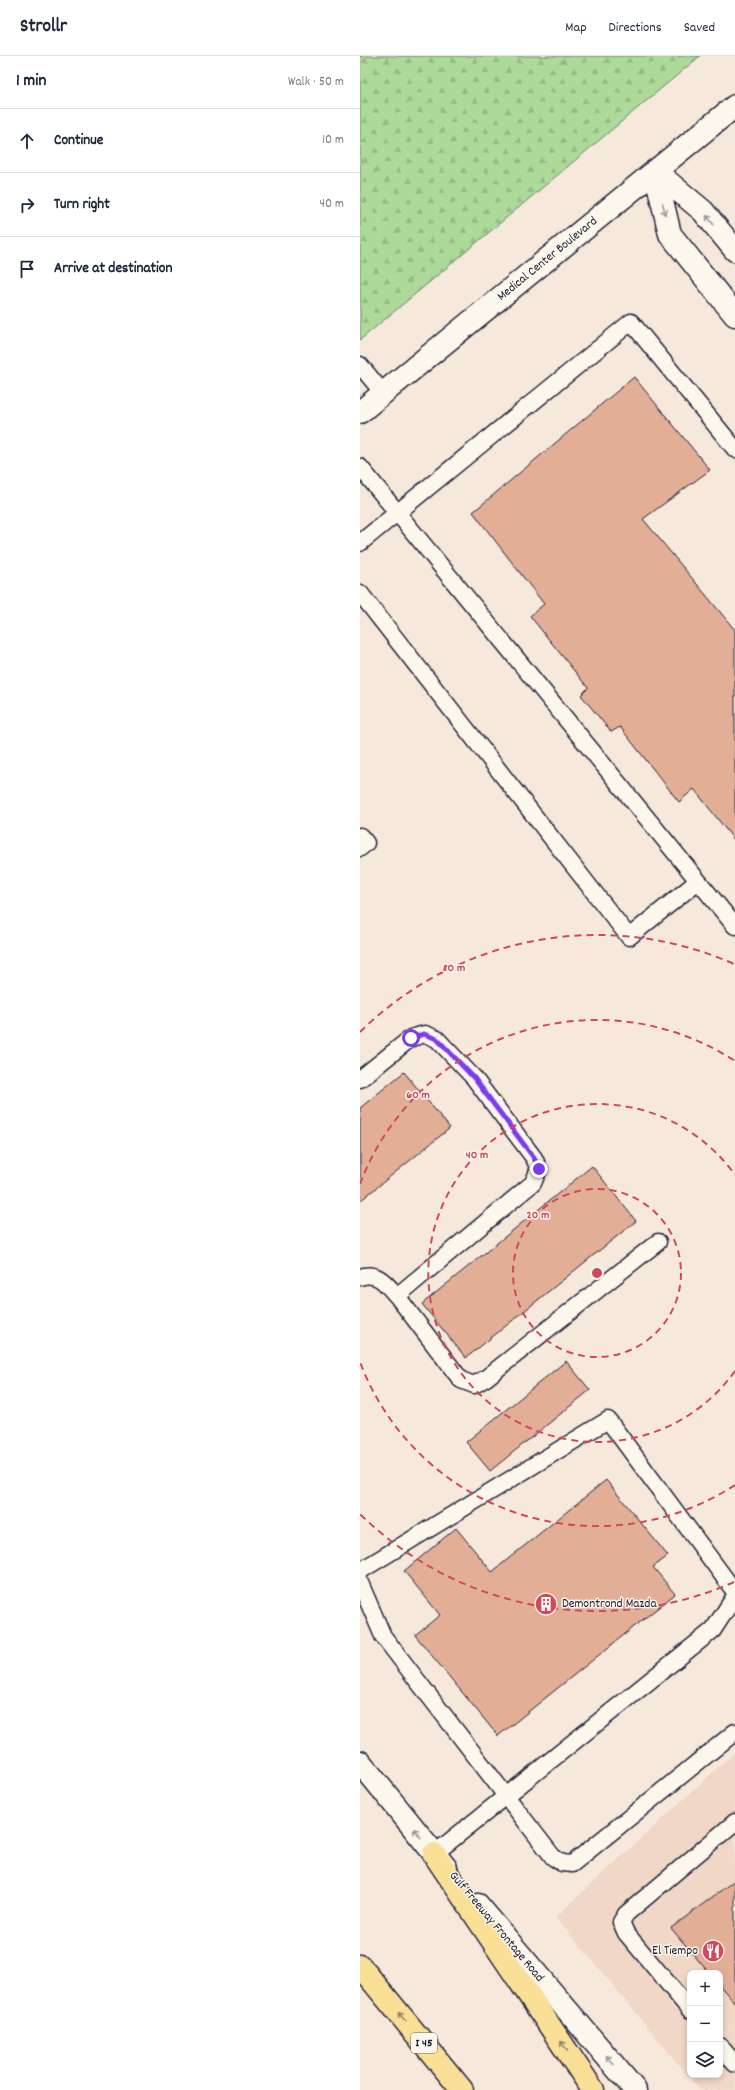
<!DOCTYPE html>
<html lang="en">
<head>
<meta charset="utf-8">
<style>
  body { margin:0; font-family:Dekko,sans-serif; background:#f6f6f7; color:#1f2937 }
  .controls { position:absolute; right:12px; bottom:12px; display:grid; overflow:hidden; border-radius:8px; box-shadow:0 2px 6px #0003 }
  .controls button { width:36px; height:36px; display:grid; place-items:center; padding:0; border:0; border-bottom:1px solid #e0e1e3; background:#fff; color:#1f2937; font:20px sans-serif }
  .stop { position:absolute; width:12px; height:12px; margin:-9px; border:3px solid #7c3aed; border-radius:50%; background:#fff }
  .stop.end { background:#7c3aed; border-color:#fff; box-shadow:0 1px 4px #0008 }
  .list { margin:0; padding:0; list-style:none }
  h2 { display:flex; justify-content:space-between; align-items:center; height:52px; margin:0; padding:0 16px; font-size:17px }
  h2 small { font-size:13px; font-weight:400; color:#747a83 }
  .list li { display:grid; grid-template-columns:26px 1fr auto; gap:12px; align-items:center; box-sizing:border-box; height:64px; padding:0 16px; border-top:1px solid #e0e1e3 }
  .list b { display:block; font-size:15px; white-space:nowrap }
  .list em { font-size:13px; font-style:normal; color:#747a83 }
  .icon { flex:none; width:22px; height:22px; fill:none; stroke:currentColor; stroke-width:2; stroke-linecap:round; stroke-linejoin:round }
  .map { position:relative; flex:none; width:375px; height:2034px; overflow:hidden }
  header { display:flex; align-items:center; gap:24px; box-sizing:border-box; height:56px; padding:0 20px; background:#fff; border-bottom:1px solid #e0e1e3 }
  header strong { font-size:19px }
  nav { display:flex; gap:22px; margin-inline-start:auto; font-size:14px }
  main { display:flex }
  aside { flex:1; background:#fff }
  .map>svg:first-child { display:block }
  .built { fill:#f0d7c6; fill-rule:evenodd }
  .forest { fill:url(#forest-firs); stroke:#687e6a }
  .building { fill:#e3ae96; stroke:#22223b }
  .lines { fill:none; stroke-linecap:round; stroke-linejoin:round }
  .service-casing { stroke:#22223b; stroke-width:19 }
  .minor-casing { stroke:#22223b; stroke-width:25 }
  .tertiary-casing { stroke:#22223b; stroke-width:25 }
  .secondary-casing { stroke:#22223b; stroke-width:25 }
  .motorway-casing { stroke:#22223b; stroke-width:25 }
  .service { stroke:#fbf7ec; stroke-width:16 }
  .minor { stroke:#fbf7ec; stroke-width:22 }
  .tertiary { stroke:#fbf7ec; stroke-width:22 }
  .secondary { stroke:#fbf7ec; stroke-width:22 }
  .motorway { stroke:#fadf96; stroke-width:22 }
  .oneway { stroke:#99979c }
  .oneway2 { stroke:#8e8068 }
  .route { stroke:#7c3aed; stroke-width:5 }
  .ring { fill:none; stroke:#d1495b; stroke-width:2; stroke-dasharray:7 5 }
  .labels { text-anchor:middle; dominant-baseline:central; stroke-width:3; stroke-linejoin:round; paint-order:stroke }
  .shield { fill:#fbf7ec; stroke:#636270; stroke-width:1 }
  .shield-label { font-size:12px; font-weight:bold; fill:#22223b }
  .street-label { font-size:13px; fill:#22223b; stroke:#fbf7ec }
  .poi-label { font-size:13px; fill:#22223b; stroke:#fbf7ec; text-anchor:start }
  .centre { fill:#d1495b; stroke:#fbf7ec; stroke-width:2 }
  .ring-label { font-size:12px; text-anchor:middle; font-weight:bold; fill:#d1495b; stroke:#fbf7ec; stroke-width:3; stroke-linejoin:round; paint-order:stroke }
</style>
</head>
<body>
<header>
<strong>Strollr</strong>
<nav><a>Map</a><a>Directions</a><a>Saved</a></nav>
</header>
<main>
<aside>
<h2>1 min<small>Walk · 50 m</small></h2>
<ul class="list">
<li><svg class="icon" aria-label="ahead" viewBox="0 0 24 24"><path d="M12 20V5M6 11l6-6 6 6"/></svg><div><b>Continue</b></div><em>10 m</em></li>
<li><svg class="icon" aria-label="right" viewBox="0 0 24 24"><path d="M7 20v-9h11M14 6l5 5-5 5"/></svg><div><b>Turn right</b></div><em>40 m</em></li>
<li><svg class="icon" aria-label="arrive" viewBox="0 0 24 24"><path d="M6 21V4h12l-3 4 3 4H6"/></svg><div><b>Arrive at destination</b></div></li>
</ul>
</aside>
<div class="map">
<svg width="375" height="2034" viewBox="0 0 375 2034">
  <defs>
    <pattern id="forest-firs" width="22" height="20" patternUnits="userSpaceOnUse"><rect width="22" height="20" fill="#adda99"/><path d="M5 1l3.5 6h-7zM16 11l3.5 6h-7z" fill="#95bb85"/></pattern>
  </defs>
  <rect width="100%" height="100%" fill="#f6e8db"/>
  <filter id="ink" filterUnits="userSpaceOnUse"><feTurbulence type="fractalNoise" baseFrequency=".025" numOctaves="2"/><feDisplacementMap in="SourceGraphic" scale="8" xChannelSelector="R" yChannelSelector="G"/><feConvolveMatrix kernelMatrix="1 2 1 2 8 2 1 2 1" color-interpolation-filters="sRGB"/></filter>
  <g filter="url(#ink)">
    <path class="built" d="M375 1696V2034H340L196 1861ZM330 1917H360V2019H330Z"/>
    <path class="forest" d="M0 0H340L0 284Z"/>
    <path class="building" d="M274 321 350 414 283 463 375 574V785L334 733 319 746 260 671 251 676 221 639 228 632 170 560 184 548 113 456Z
      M44 1016 90 1072 0 1145V1052Z
      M232 1110 276 1165 106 1302 62 1248Z
      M206 1305 230 1334 130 1415 106 1386Z
      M246 1424 308 1500 293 1511 315 1538 138 1680 55 1579 80 1559 44 1515 96 1472 132 1516Z
      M375 1824V1947L360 1930V1917H349L311 1872Z"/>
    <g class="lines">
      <g class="service-casing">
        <path id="service" d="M0 309 23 337
          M0 411 375 870
          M0 487 271 266 375 393
          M0 537 269 881 338 825
          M0 780 6 787 0 792
          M0 1023 51 982 65 978 77 983 114 1022 174 1102 179 1113 173 1127 37 1240C26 1228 18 1215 0 1221
          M37 1240 101 1324 114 1329 126 1322 298 1186
          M0 1515 248 1364 375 1536
          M0 1527 23 1580 193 1801 202 1807 212 1808 375 1676
          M74 1798 353 1574 375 1540
          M330 1954 266 1877 261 1866 266 1858 375 1766
          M360 1990 375 2008"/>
      </g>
      <g class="minor-casing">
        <path id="minor" d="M295 115 310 178 375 259
          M295 115 343 155 375 194"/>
      </g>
      <g class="tertiary-casing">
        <g id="tertiary">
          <path id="s1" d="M0 356 375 50"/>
        </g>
      </g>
      <g class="secondary-casing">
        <path id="secondary" d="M0 1706 86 1812
          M118 1849 275 2034"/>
      </g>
      <g class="motorway-casing">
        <path id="motorway" d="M74 1798 233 2034
          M0 1910 102 2034"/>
      </g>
      <use href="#service" class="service"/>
      <use href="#minor" class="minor"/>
      <use href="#tertiary" class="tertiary"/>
      <use href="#secondary" class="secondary"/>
      <use href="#motorway" class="motorway"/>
    </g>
    <defs><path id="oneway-shaft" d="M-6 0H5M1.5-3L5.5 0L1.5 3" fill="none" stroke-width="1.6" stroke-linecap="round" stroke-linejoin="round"/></defs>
    <g class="oneway">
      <use href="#oneway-shaft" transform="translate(304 153) rotate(77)"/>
      <use href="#oneway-shaft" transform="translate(350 164) rotate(-129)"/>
      <use href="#oneway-shaft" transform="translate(57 1777) rotate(-129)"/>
      <use href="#oneway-shaft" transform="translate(250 2004) rotate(-130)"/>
    </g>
    <g class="oneway2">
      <use href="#oneway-shaft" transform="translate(42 1961) rotate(-130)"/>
      <use href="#oneway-shaft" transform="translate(204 1990) rotate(-124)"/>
    </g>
  </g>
  <g class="lines" filter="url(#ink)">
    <path class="route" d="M51 982 64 978 77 983 114 1022 174 1102 179 1113"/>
  </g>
  <g class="ring">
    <circle cx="237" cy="1217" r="84"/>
    <path d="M375 1315A169 169 0 1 1 375 1119"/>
    <path d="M375 1429A253 253 0 0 1 0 1306M0 1128A253 253 0 0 1 375 1005"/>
    <path d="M374 1526A338 338 0 0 1 0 1458M0 976A338 338 0 0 1 374 908"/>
  </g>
  <defs>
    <g id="building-disc" transform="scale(1.15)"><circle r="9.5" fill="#d1495b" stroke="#fbf7ec"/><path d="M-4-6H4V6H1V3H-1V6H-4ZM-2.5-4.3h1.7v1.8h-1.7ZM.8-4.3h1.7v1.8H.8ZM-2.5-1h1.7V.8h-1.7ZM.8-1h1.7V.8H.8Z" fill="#fff"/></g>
    <g id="restaurant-disc" transform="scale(1.15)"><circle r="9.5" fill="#d1495b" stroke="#fbf7ec"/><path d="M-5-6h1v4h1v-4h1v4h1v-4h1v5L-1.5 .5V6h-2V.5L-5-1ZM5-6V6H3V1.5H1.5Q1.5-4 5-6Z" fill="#fff"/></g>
  </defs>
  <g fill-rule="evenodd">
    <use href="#building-disc" x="186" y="1548"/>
    <use href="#restaurant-disc" x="353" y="1895"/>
  </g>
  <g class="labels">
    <rect class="shield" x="51" y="1977" width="26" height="20" rx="3"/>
    <g class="shield-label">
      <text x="64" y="1987">I 45</text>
    </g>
    <g class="street-label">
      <text stroke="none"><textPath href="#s1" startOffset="242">Medical Center Boulevard</textPath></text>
      <text transform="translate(136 1871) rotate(50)">Gulf Freeway Frontage Road</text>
    </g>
    <g class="poi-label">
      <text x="202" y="1548">Demontrond Mazda</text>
      <text x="338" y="1895" text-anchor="end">El Tiempo</text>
    </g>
  </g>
  <circle cx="237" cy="1217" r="6" class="centre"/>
  <g class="ring-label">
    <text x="94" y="915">80 m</text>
    <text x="58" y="1042">60 m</text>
    <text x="117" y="1102">40 m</text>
    <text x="178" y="1162">20 m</text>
  </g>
</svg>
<div class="controls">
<button>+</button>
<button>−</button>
<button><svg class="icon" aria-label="layers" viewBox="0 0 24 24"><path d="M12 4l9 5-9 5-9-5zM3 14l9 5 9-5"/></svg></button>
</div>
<div class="stop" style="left:51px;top:982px"></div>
<div class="stop end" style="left:179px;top:1113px"></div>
</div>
</main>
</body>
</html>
